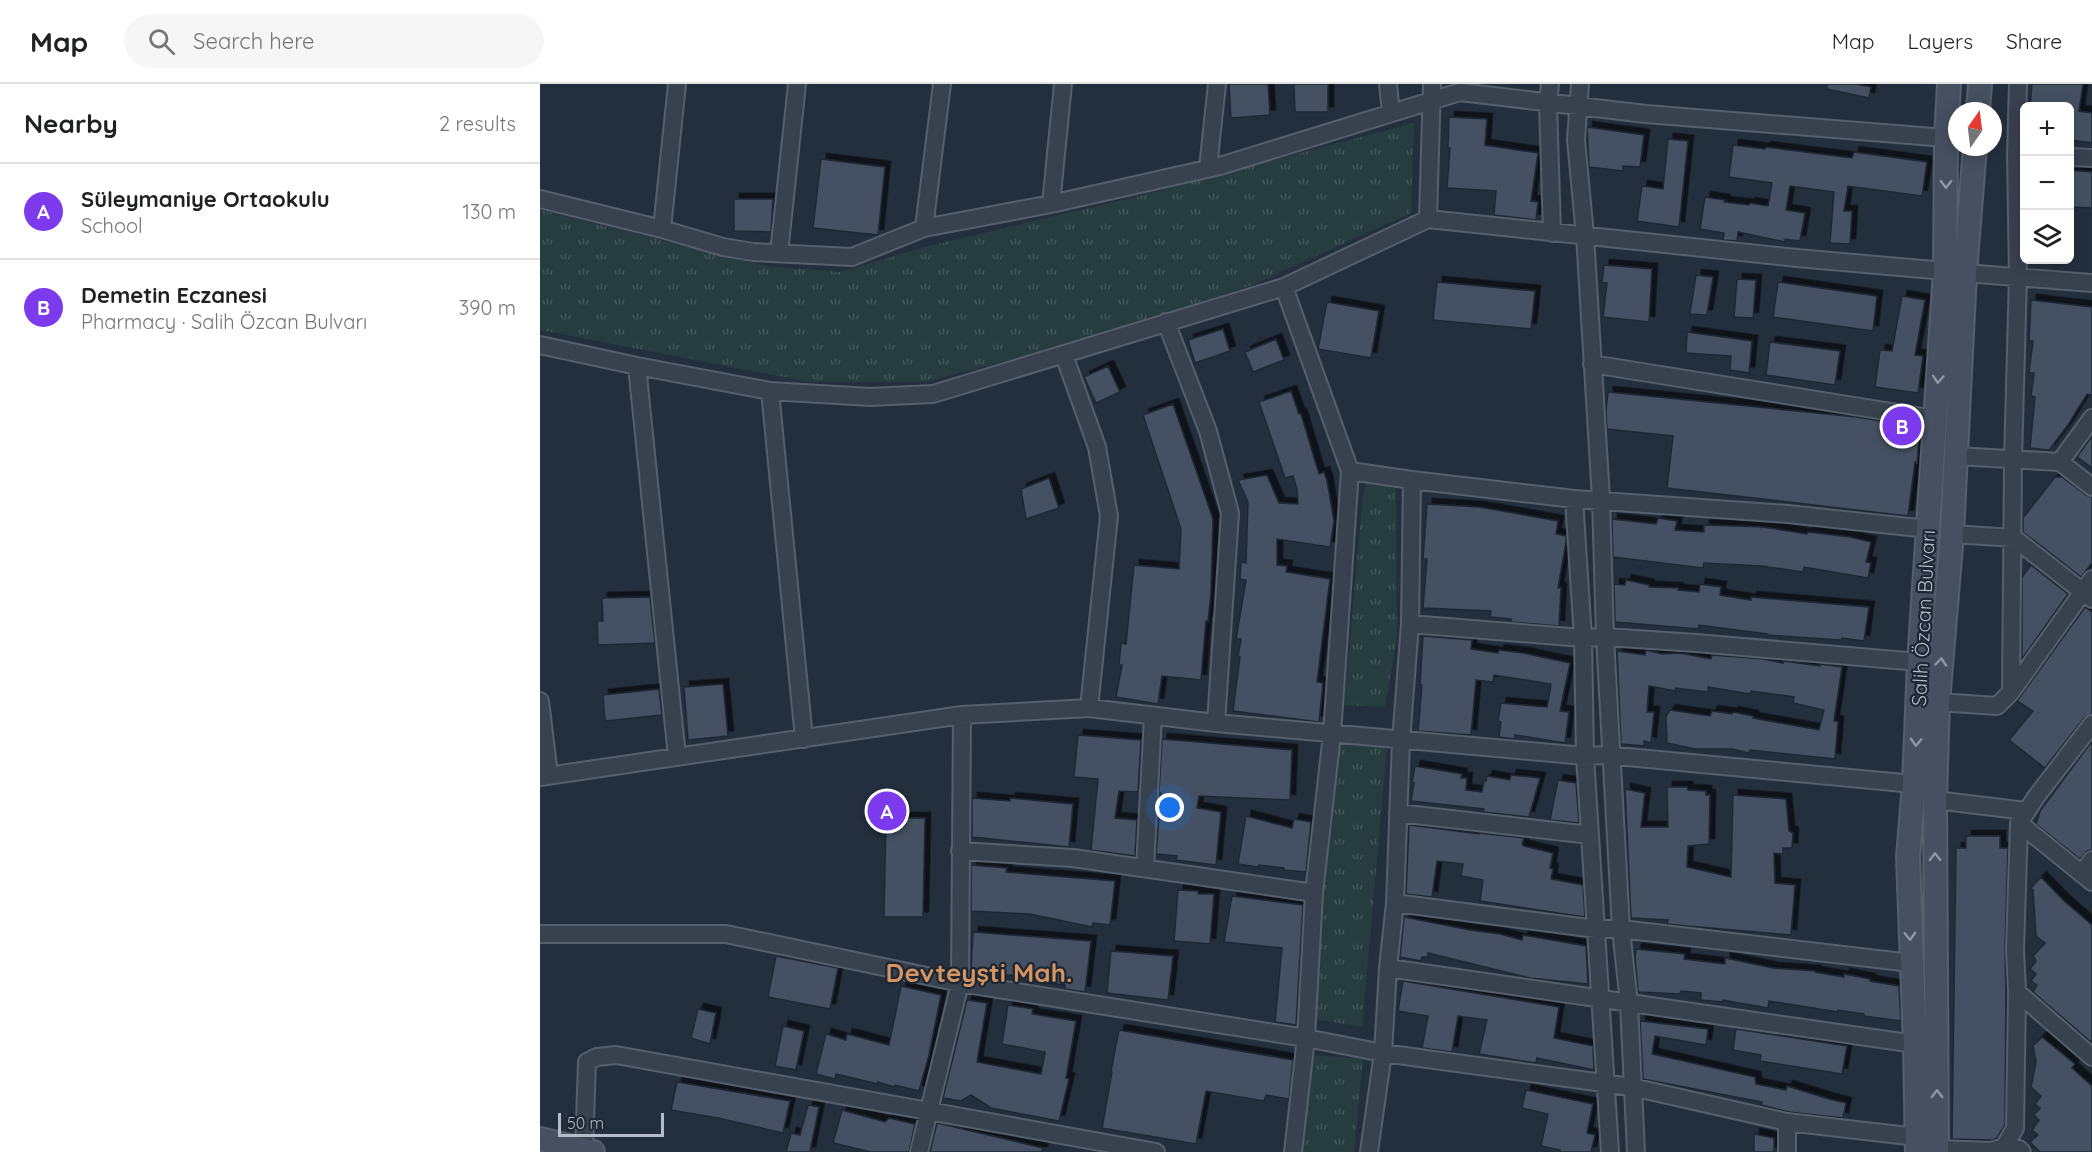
<!DOCTYPE html>
<html lang="en">
<head>
<meta charset="utf-8">
<style>
  body { margin:0; font-family:Quicksand,sans-serif; background:#f6f6f6; color:#202124 }
  .controls { position:absolute; right:18px; top:18px; display:grid; overflow:hidden; border-radius:9px; box-shadow:0 3px 15px #0003 }
  .controls button { width:54px; height:54px; display:grid; place-items:center; padding:0; border:0; border-bottom:2px solid #e0e0e0; background:#fff; color:#202124; font:30px sans-serif }
  .compass { position:absolute; left:1408px; top:18px; width:54px; height:54px; border-radius:50%; background:#fff; box-shadow:0 3px 15px #0003; rotate:14deg }
  .scale { position:absolute; left:18px; bottom:15px; width:106px; box-sizing:border-box; padding-left:6px; border:3px solid #b4bcc9; border-top:0; font-size:16px; line-height:21px; white-space:nowrap; color:#b4bcc9; -webkit-text-stroke:4px #1d2633; paint-order:stroke }
  .you { position:absolute; left:630px; top:724px; width:21px; height:21px; margin:-15px; border:4px solid #fff; border-radius:50%; background:#1a73e8; box-shadow:0 0 0 9px #1a73e833 }
  .badge { display:grid; place-items:center; width:39px; height:39px; border-radius:50%; background:#7c3aed; color:#fff; font-size:20px; font-weight:700 }
  .pin { position:absolute; translate:-50% -50%; border:3px solid #fff; box-shadow:0 2px 6px #0006 }
  .list { margin:0; padding:0; list-style:none }
  h2 { display:flex; justify-content:space-between; align-items:center; height:78px; margin:0; padding:0 24px; font-size:26px }
  h2 small { font-size:20px; font-weight:400; color:#757577 }
  .list li { display:grid; grid-template-columns:39px 1fr auto; gap:18px; align-items:center; box-sizing:border-box; height:96px; padding:0 24px; border-top:2px solid #e0e0e0 }
  .list b { display:block; font-size:22px; white-space:nowrap }
  .list p { margin:0; font-size:20px; white-space:nowrap; color:#757577 }
  .list em { font-size:20px; font-style:normal; color:#757577 }
  .icon { flex:none; width:33px; height:33px; fill:none; stroke:currentColor; stroke-width:2; stroke-linecap:round; stroke-linejoin:round }
  .map { position:relative; flex:none; width:1552px; height:1068px; overflow:hidden }
  header { display:flex; align-items:center; gap:36px; box-sizing:border-box; height:84px; padding:0 30px; background:#fff; border-bottom:2px solid #e0e0e0 }
  header strong { font-size:28px }
  nav { display:flex; gap:33px; margin-inline-start:auto; font-size:21px }
  .search { width:420px; height:54px; background:#f6f6f6; display:flex; align-items:center; gap:15px; box-sizing:border-box; padding:0 21px; border-radius:33px; color:#757577; font-size:22px }
  main { display:flex }
  aside { flex:1; background:#fff }
  .map>svg:first-child { display:block }
  .park { fill:url(#park-tufts) }
  .building { fill:#455162; stroke:#1f2835; stroke-width:1.5; filter:url(#shadow) }
  .lines { fill:none; stroke-linecap:round; stroke-linejoin:round }
  .street-casing { stroke:#565f6c; stroke-width:20 }
  .secondary-casing { stroke:#565f6c; stroke-width:26 }
  .street { stroke:#38414e; stroke-width:16 }
  .secondary { stroke:#465061; stroke-width:22 }
  .oneway { stroke:#8e96a5 }
  .labels { text-anchor:middle; dominant-baseline:central; stroke-width:4.5; stroke-linejoin:round; paint-order:stroke }
  .street-label { font-size:20px; fill:#b4bcc9; stroke:#1d2633 }
  .district-label { font-size:26px; font-weight:bold; fill:#d59563; stroke:#1d2633 }
</style>
</head>
<body>
<header>
<strong>Map</strong>
<div class="search"><svg class="icon" aria-label="search" viewBox="0 0 24 24"><circle cx="10" cy="10" r="6"/><path d="M15 15l6 6"/></svg>Search here</div>
<nav><a>Map</a><a>Layers</a><a>Share</a></nav>
</header>
<main>
<aside>
<h2>Nearby<small>2 results</small></h2>
<ul class="list">
<li><span class="badge">A</span><div><b>Süleymaniye Ortaokulu</b><p>School</p></div><em>130 m</em></li>
<li><span class="badge">B</span><div><b>Demetin Eczanesi</b><p>Pharmacy · Salih Özcan Bulvarı</p></div><em>390 m</em></li>
</ul>
</aside>
<div class="map">
<svg width="1552" height="1068" viewBox="0 0 1552 1068">
  <defs>
    <pattern id="park-tufts" width="24" height="20" patternUnits="userSpaceOnUse" patternTransform="scale(1.5)"><rect width="24" height="20" fill="#263c3f"/><path d="M3 7l-1-3M5 7V3M7 7l1-3M15 17l-1-3M17 17v-4M19 17l1-3" fill="none" stroke="#435659"/></pattern>
    <filter id="shadow"><feDropShadow dx="5.5" dy="-5.5" stdDeviation="0" flood-color="#0009"/></filter>
  </defs>
  <rect width="100%" height="100%" fill="#242f3e"/>
  <path class="park" d="M874 39 871 129 710 202 544 257 384 298H270L0 246V126L226 182 300 188 389 162 603 111Z
    M827 397H856L857 553 845 623 804 621 823 410Z
    M799 655 847 663 822 943 774 935 796 662Z
    M773 971 823 975 814 1068H763Z"/>
  <path class="building" d="M689 0H728L730 31 691 34Z
    M754 0H788V28H755Z
    M1287 0H1316L1331 3 1329 14 1287 5Z
    M1492 0H1543L1539 27 1552 29V59L1530 56V22H1490Z
    M909 33 947 35 945 61 998 69 991 117 998 118 996 136 954 131 956 107 907 104 910 64H908Z
    M1047 43 1104 51 1100 83 1083 82V87L1049 83Z
    M1128 55 1148 57 1139 143 1097 137 1102 102 1123 105Z
    M1193 61 1225 65 1226 63 1312 74 1314 68 1387 78 1382 112 1308 102 1304 127H1312L1310 160 1290 159 1294 108 1250 102 1246 126 1265 129 1260 157 1245 155V158L1198 148 1197 157 1183 156 1184 149 1160 145 1165 113 1185 116 1184 118 1209 121 1210 119 1228 122 1232 99 1189 93Z
    M281 75 345 83 338 151 273 144Z
    M1530 86 1552 88V124L1530 123Z
    M194 115H233L231 148 194 147Z
    M1064 181 1112 185 1109 238 1063 233 1067 199H1062Z
    M1156 191 1173 193 1167 231 1150 230Z
    M1197 195 1216 196 1213 234 1194 233Z
    M897 198 995 207 991 245 893 236Z
    M1238 198 1337 212 1333 247 1233 233Z
    M1362 212 1385 216 1375 271 1383 272 1378 309 1335 303 1340 266 1352 267Z
    M1491 216 1552 223V311L1547 310 1528 341 1509 366 1490 364 1495 313 1491 312 1494 289H1489L1493 257H1489Z
    M787 218 839 227 831 274 778 265Z
    M683 245 690 267 655 279 648 256Z
    M1147 248 1212 257 1209 289 1190 286 1191 272 1146 269Z
    M736 255 744 276 713 288 705 268Z
    M1230 258 1300 267 1295 301 1226 291Z
    M568 282 580 308 556 319 544 293Z
    M751 307 759 330H761L779 390 784 388 787 397 794 437 790 463 737 455V481L747 482 746 488 790 495 777 598 783 599 779 638 693 627 700 573 698 572 701 555H696L706 496 700 495 701 478 706 479 708 418 698 396 727 391 739 419 758 420 757 405 753 392 745 394 719 318Z
    M1068 308 1316 333 1380 343 1377 379 1375 378 1368 432 1127 404 1133 352 1067 345 1066 327Z
    M633 320 673 435 671 509 668 537H666L661 596 622 592 618 620 576 613 582 581H579L581 559 586 560 594 481 639 485 641 445 603 331Z
    M1552 352V384L1537 373Z
    M1515 393H1522L1546 411 1552 413V479L1541 493 1483 448V434Z
    M509 394 519 424 486 435 481 405Z
    M887 420 939 423 1018 437 1016 450 1026 452V458L1018 504H1021L1019 542 971 538V535L950 533 951 527 883 524 887 475H883Z
    M1118 434 1137 437 1135 446 1164 448V441L1223 443 1267 450 1268 448 1310 453 1331 458 1326 478 1331 479 1328 494 1264 483 1263 488 1222 482 1164 479 1163 484 1073 473 1072 435 1116 440Z
    M1491 481 1528 510 1482 575V493Z
    M1086 496 1109 501V503L1138 504V506L1159 508 1160 500 1181 503 1180 511 1211 516V513L1329 523 1324 557 1302 554 1301 556 1227 551V550L1159 541V545L1075 538 1074 500 1085 501Z
    M110 513 115 559 58 561 57 537H63L62 514Z
    M1545 523 1552 528V630L1544 634 1505 684 1469 656 1493 627 1477 617Z
    M883 552 932 556 931 565 958 569 959 566 983 569 1030 579 1020 627 1029 628 1025 659 975 651V655L959 653 961 638 958 637 961 619 1007 623 1011 600 954 591 953 598 936 596 931 651 878 647 882 601H880Z
    M1106 566 1122 570 1140 569 1171 575 1172 571 1223 575 1243 579V577L1280 582V580L1302 583 1294 637 1298 638 1295 675 1210 666 1209 669 1192 665H1155L1127 659 1126 632 1130 626 1170 632 1172 627 1192 630 1193 628 1213 632V634L1279 646 1284 626 1253 619 1254 613 1211 607 1210 610 1168 603V608L1136 604 1135 607 1109 602 1107 628H1114L1111 659 1104 657V662L1081 660 1077 567 1105 571Z
    M183 600 188 652 148 656 144 603Z
    M119 605 122 631 65 637 63 611Z
    M538 651 601 656 598 708 579 707 575 734 597 736 595 772 551 766 558 695 534 693Z
    M622 655 752 666 750 716 659 712 657 724 681 728 676 781 636 776 637 772 616 770 621 709H619Z
    M1552 657V766L1547 767 1540 775 1496 740 1500 727Z
    M875 682 922 690 921 694H927L926 706 942 708 944 696 946 697 947 692 970 696 971 691 1000 694 989 733 943 728 944 725 871 717 874 699 872 698Z
    M1018 696 1036 699 1039 739 1010 736Z
    M1127 703H1147L1148 706 1166 707V711H1170L1169 760 1148 762 1147 783 1191 793 1193 711 1246 715 1249 747 1253 749 1252 764H1243V770L1234 769 1235 799 1255 801 1251 851 1147 842 1127 840 1128 836 1091 834 1085 705 1105 709 1101 743H1128Z
    M432 714 470 717V714L533 720 529 763 432 753Z
    M706 732 752 744 754 735 771 738 766 788 744 786V784L719 781 718 783 698 780Z
    M346 734H385L383 833H344Z
    M869 741 939 750V749L984 754 982 760 984 762 1013 769 1010 784 1013 785 1011 795 1043 801 1045 833 940 817 943 796 921 792 923 780 897 777 892 813 866 810Z
    M1426 752H1460V764H1468L1465 866 1466 908 1465 1041 1457 1054 1453 1056 1412 1055 1416 764H1426Z
    M431 781 467 784 466 788 575 797 570 841 553 839 552 843 490 830 431 827Z
    M1501 793 1523 816 1552 841V959L1493 908 1497 901 1491 897 1496 890 1490 885 1496 877 1493 872 1505 859 1496 852 1493 806 1491 804Z
    M638 806 658 807V810H674L670 860 634 857Z
    M692 812 763 821 756 941 735 938 742 864 684 858Z
    M864 833 930 846 960 850 982 856 983 851 1046 862 1048 900 990 894 888 869V873H882L881 877 860 873Z
    M433 848 551 857 545 908 525 905V901L483 896 482 892 431 888Z
    M1096 865 1145 870 1144 875 1185 880V874L1233 884 1275 887V888L1304 893V890L1330 895V897L1359 902 1361 937 1324 932V930L1298 926V928L1229 917 1228 924 1183 916 1182 918 1161 916V909L1141 907 1140 910 1098 908 1095 873Z
    M571 867 633 872 628 916 567 909Z
    M236 872 298 884 290 925 228 913Z
    M863 897 1019 923 1014 954 1053 962 1054 986 997 974 996 979 939 970 947 936 918 932 912 968 882 964 888 932 858 927Z
    M361 902 401 911 389 971 379 1007 355 1001 354 1003 338 998V1000L296 990 295 995 276 990 286 950 306 956 307 950 349 961Z
    M427 916 447 919 437 978 501 990 505 968 462 960 468 921 493 925 492 930 536 937 526 994 529 995 519 1037 451 1024 431 1011 421 1017 403 1014Z
    M158 925 176 929 170 960 151 954Z
    M1100 937 1168 945 1166 961 1115 952 1112 970 1215 993 1216 1000 1246 1006 1247 1002 1289 1015 1306 1019 1303 1034 1249 1028 1221 1021 1222 1018 1103 995Z
    M243 942 264 947 256 986 235 982Z
    M1196 945 1307 962 1302 990 1220 977 1221 971 1193 966Z
    M579 946 753 976 749 1015 726 1011 724 1017 666 1007 656 1060 562 1044 572 988 571 987Z
    M1502 953 1535 980 1532 984 1552 1002V1068H1500L1490 1058 1498 1051 1492 1046 1499 1036 1494 1031 1500 1024 1495 1020 1501 1012 1491 1003 1496 978 1493 962Z
    M137 998 250 1017 243 1049 178 1034 131 1026Z
    M986 1006 1053 1020 1047 1049 1055 1051 1051 1068H1020V1066L1001 1062 1008 1030 982 1024Z
    M268 1021 279 1023 270 1068H246L251 1049 260 1051Z
    M302 1026 345 1038 349 1034 375 1040 369 1068H331L293 1059Z
    M397 1039 503 1064 502 1068H390Z
    M1214 1050 1234 1054V1068H1214Z"/>
  <g class="lines">
    <g class="street-casing">
      <path id="street" d="M848 0 851 29
        M1010 0 1008 19 1012 149
        M1040 0 1036 56 1045 151 1061 415 1065 553 1081 845 1089 920 1096 1068
        M1530 73 1552 74
        M668 84 677 0
        M0 115 122 145 183 163 213 168 312 173 384 144 511 120 680 82 920 8 1106 30 1406 54
        M511 120 523 0
        M888 135 892 0
        M384 144 402 0
        M122 145 137 0
        M239 169 257 0
        M1425 189 1552 199
        M744 203 810 387 792 650 774 809 766 954 753 1068
        M626 238 668 347 690 429 676 639
        M0 261 97 282 230 307 330 313 393 310 744 203 888 135 1257 174 1405 187
        M524 271 557 363 569 432 549 624
        M1052 280 1395 335
        M97 282 137 673
        M230 307 264 655
        M1552 334 1520 378 1552 403
        M1416 372 1520 378
        M810 387 872 396 1034 415 1248 430 1388 445
        M1034 415 1043 554 1045 672 1070 1068
        M1412 450 1474 454 1552 515
        M870 540 1043 554 1065 553 1156 559 1379 578
        M1471 608 1552 495
        M0 617 9 691
        M1398 618 1457 622 1471 608 1473 377 1478 192 1476 71 1478 0
        M0 693 422 631 549 624 676 639 1045 672 1066 671 1374 700
        M1395 716 1486 727 1479 739 1552 798
        M858 729 1050 751
        M420 767 533 774 774 809
        M605 784 613 632
        M1542 790 1552 776
        M855 819 1056 845H1081L1371 879
        M0 850H186L420 899 766 954 843 969 1092 1003 1247 1038 1377 1053
        M848 884 1375 960
        M1477 908 1552 973
        M1397 1065 1451 1067 1464 1063 1479 1065 1482 1068
        M44 1066 47 978 57 973 76 971 616 1068
        M379 1068 420 899 422 631
        M829 1068 843 969 848 884 855 819 861 657 870 540 872 396
        M1247 1068V1038
        M1464 1068V1063L1475 1044 1477 908 1475 866 1479 739 1496 713 1552 640"/>
    </g>
    <g class="secondary-casing">
      <path id="secondary" d="M1438 27 1440 0
        M0 1055 53 1068
        M1377 1068 1375 960 1368 773 1374 700 1379 578 1405 187 1406 54 1409 0
        M1397 1068 1395 716 1398 618 1412 450 1425 189 1435 63"/>
    </g>
    <use href="#street" class="street"/>
    <use href="#secondary" class="secondary"/>
  </g>
  <defs><path id="oneway-chevron" d="M-2-3.5L2.5 0L-2 3.5" fill="none" stroke-width="1.6" stroke-linecap="round" stroke-linejoin="round" transform="scale(1.5)"/></defs>
  <g class="oneway">
    <use href="#oneway-chevron" transform="translate(1406 100) rotate(91)"/>
    <use href="#oneway-chevron" transform="translate(1398 295) rotate(94)"/>
    <use href="#oneway-chevron" transform="translate(1401 578) rotate(-85)"/>
    <use href="#oneway-chevron" transform="translate(1376 658) rotate(92)"/>
    <use href="#oneway-chevron" transform="translate(1395 773) rotate(-91)"/>
    <use href="#oneway-chevron" transform="translate(1370 852) rotate(88)"/>
    <use href="#oneway-chevron" transform="translate(1397 1010) rotate(-90)"/>
  </g>
  <g class="labels">
    <g class="street-label">
      <text transform="translate(1383 534) rotate(-87)">Salih Özcan Bulvarı</text>
    </g>
    <g class="district-label">
      <text x="439" y="888">Devteyşti Mah.</text>
    </g>
  </g>
</svg>
<div class="controls">
<button>+</button>
<button>−</button>
<button><svg class="icon" aria-label="layers" viewBox="0 0 24 24"><path d="M12 4l9 5-9 5-9-5zM3 14l9 5 9-5"/></svg></button>
</div>
<svg class="compass" viewBox="-18 -18 36 36"><path d="M0-13l5 13h-10z" fill="#e53935"/><path d="M0 13l5-13h-10z" fill="#757577"/></svg>
<div class="scale">50 m</div>
<div class="you"></div>
<div class="pin badge" style="left:347px;top:727px">A</div>
<div class="pin badge" style="left:1362px;top:342px">B</div>
</div>
</main>
</body>
</html>
